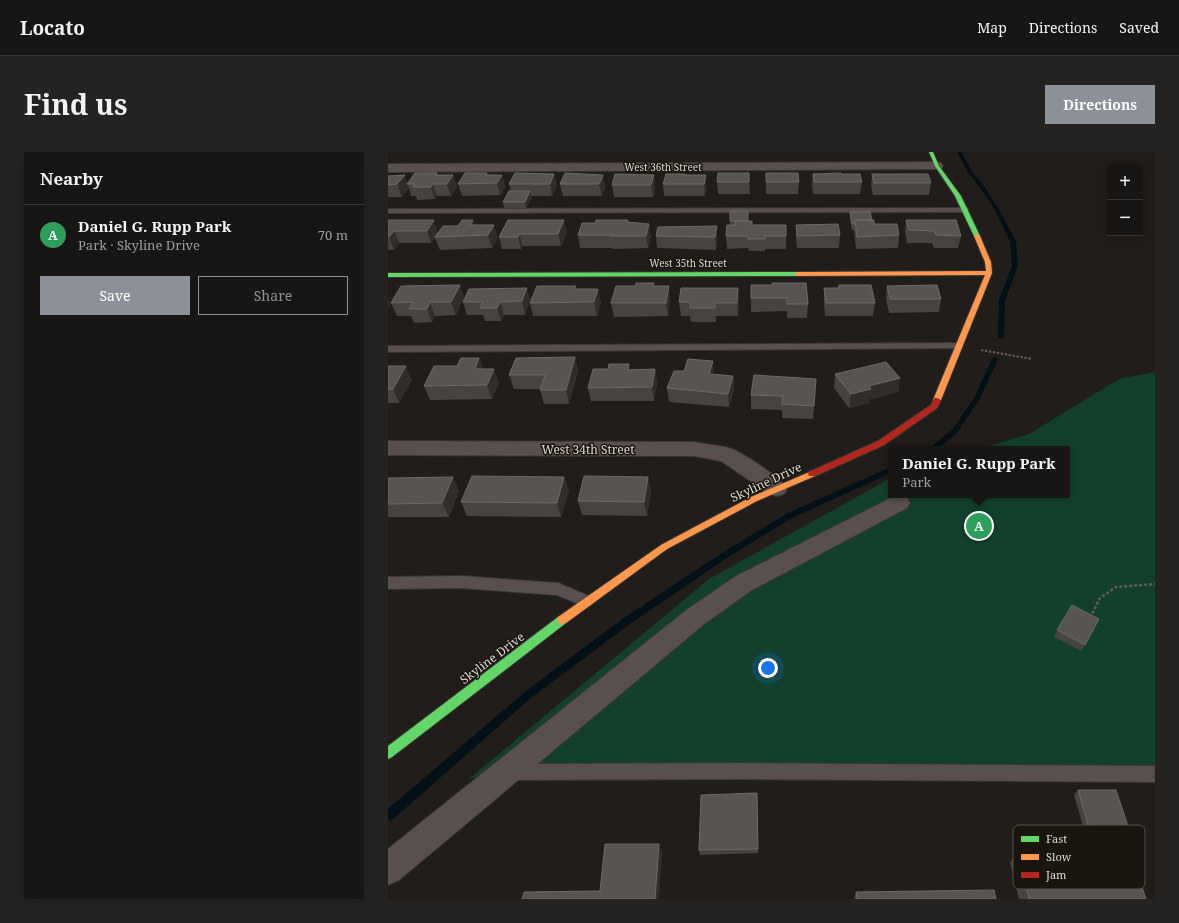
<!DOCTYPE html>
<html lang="en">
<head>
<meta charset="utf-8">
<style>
  body { margin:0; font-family:"Noto Serif",serif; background:#252322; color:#f1f3f6 }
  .controls { position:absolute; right:12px; top:12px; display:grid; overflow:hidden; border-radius:0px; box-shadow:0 2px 10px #0003 }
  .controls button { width:36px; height:36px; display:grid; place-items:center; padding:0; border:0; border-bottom:1px solid #363534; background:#181614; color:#f1f3f6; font:20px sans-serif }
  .you { position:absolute; left:380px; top:516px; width:14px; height:14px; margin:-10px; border:3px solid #fff; border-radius:50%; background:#1a73e8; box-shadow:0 0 0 6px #1a73e833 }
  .badge { display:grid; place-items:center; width:26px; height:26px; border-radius:50%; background:#8c9099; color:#fff; font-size:13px; font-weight:700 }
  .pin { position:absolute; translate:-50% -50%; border:2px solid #fff; box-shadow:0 1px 4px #0006 }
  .popup { position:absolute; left:500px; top:294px; width:182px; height:52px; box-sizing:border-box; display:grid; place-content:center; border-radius:0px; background:#181614; filter:drop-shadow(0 1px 3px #0005); font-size:13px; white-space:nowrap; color:#9f9fa0 }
  .popup b { font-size:15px; color:#f1f3f6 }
  .popup::after { content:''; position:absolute; left:50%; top:100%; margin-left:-8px; border:8px solid transparent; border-top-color:#181614 }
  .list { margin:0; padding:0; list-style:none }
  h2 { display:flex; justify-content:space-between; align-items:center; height:52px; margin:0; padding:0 16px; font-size:17px }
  h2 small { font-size:13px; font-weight:400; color:#9f9fa0 }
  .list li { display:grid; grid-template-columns:26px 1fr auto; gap:12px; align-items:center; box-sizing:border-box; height:60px; padding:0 16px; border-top:1px solid #363534 }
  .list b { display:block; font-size:15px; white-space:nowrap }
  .list p { margin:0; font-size:13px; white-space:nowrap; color:#9f9fa0 }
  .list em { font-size:13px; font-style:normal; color:#9f9fa0 }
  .actions { display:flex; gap:8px; padding:12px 16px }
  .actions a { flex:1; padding:9px 0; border:1px solid #8c9099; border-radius:0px; text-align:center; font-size:14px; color:#8c9099 }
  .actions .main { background:#8c9099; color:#fff }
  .map { position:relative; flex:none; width:767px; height:747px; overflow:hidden; border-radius:0px }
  header { display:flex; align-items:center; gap:24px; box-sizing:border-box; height:56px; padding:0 20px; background:#181614; border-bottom:1px solid #363534 }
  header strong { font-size:19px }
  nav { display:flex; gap:22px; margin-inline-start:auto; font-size:14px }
  .intro { display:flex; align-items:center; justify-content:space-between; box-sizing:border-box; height:96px; padding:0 24px }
  h1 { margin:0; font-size:28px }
  .button { padding:10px 18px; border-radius:0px; background:#8c9099; color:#fff; font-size:14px; font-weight:700 }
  main { display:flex; gap:24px; padding:0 24px }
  aside { flex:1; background:#181614; border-radius:0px; box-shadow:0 2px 10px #0003 }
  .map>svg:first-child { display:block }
  .green { fill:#12402d }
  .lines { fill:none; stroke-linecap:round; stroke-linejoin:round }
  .stream { fill:#031017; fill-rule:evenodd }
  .lane-casing { stroke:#3a3735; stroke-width:2 }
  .street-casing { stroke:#3a3735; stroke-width:2 }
  .fast-casing { stroke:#3a3735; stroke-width:2 }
  .slow-casing { stroke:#3a3735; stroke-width:2 }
  .jam-casing { stroke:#3a3735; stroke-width:2 }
  .path-far1 { stroke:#615b59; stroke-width:2; stroke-dasharray:2.5 1.5; stroke-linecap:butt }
  .path { stroke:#615b59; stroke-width:2.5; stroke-dasharray:3 2; stroke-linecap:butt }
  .lane { fill:#594f4e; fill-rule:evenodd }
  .street { fill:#594f4e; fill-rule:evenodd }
  .fast { fill:#63d668; fill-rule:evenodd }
  .slow { fill:#ff974d; fill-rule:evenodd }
  .jam { fill:#b3261e; fill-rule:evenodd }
  .wall { fill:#474340 }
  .shaded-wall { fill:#312d2a }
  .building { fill:#585450; stroke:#6d6965 }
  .labels { text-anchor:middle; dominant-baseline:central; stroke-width:3; stroke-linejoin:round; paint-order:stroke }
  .far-street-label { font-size:10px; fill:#dedad5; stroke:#1a150e }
  .street-label { font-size:12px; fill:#dedad5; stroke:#1a150e }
  .key { fill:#1a150e; stroke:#55504a; stroke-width:1 }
  .key-label { font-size:11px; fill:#dedad5 }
</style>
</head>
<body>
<header>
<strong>Locato</strong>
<nav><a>Map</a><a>Directions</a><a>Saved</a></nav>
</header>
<div class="intro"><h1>Find us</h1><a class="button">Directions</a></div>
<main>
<aside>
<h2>Nearby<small></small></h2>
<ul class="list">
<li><span class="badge" style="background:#2e9e5b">A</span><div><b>Daniel G. Rupp Park</b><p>Park · Skyline Drive</p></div><em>70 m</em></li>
</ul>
<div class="actions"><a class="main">Save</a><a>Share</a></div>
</aside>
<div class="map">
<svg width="767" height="747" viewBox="0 0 767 747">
  <rect width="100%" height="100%" fill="#201d1a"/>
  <path class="green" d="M767 220V623L82 626 321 427 503 326V343H679V297H591L641 282 731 227Z"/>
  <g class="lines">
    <path class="stream" d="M569 0H573L585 21 594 31 610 56 628 89 630 114 617 148 616 185 613 187 610 185 611 148 624 114 622 89 606 56 590 33 581 22Z
      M607 205 610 207 591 248 568 282 549 297H540L564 278 585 248 604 207Z
      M503 315V321L404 366 340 405 239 474 144 545 4 668 0 669V657L138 539 233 468 334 401 398 362Z"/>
    <g class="lane-casing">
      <path id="lane" d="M577 56H580V60L0 61V57Z
        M570 191 575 194 574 196 0 200V194Z
        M73 424 170 431 203 445 205 449 203 453 198 455 169 443 73 436 0 437V425Z
        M356 611 767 614V630L356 627 122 628 116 626 113 620 116 614 122 612Z"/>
    </g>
    <g class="street-casing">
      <path id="street" d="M549 10 553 11 555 14 553 17 0 20V12Z
        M0 289 306 290C319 293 335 293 346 298 359 304 393 326 399 337L396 342 389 344 382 342 333 309 306 304 0 303Z
        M511 343 519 346 522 351 519 356 364 438 315 473 11 728 0 733V697L297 459 348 424 503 346Z"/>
    </g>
    <g class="fast-casing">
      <path id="fast" d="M541 0H545L551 14 573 44 592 84 591 85 586 84 567 44 547 14Z
        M0 121 409 120 412 122 409 124 0 125Z
        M174 464 178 465 179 468 178 471 4 605 0 607V594L170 465Z"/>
    </g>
    <g class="slow-casing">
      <path id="slow" d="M589 82 592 84 603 110 604 121 553 248 549 250 545 248 597 123 409 124 406 122 409 120 598 119 597 110 586 84Z
        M424 319 427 320 428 322 427 324 369 349 279 397 178 471 174 472 170 471 169 468 170 465 273 393 363 345Z"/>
    </g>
    <g class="jam-casing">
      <path id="jam" d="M546 246H549L553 248 549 256 496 293 427 324H421L420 322 421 320 490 289 543 253Z"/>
    </g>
    <path class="path-far1" d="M593 198 644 207"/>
    <path class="path" d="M702 466 712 446 728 435 767 432"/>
    <use href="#lane" class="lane"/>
    <use href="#street" class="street"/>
    <use href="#fast" class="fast"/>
    <use href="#slow" class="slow"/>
    <use href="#jam" class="jam"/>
  </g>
  <path class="wall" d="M49 21 50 23H65L69 35 63 44H49L47 47 29 48 28 44H23L21 36 14 45H0V24L19 31Z
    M361 21 362 42H330L329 30Z
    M378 21 411 30 410 42H378Z
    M166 22 169 34 164 44H144V45L138 56H116L115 50 123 39 121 32Z
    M297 22V23H318V35L317 44H276L275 32Z
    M425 22H453L474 30 472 42H425L424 34Z
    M484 22 543 31 541 43H485L483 34Z
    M99 23H114L117 35 112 43 74 44 70 32Z
    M215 23 217 35 214 44H175L172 32Z
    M266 23 267 35 265 45H226L224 33Z
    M462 60 484 68 486 72 511 83 510 96 468 97 466 78H464L462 66Z
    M0 68 50 80 85 68 87 73 110 86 104 96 52 98 47 86 43 91H11L6 98H0Z
    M120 68 179 80 173 94H135L133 97H114L111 85Z
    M240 68V70L263 84 260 96 225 97 224 96H192L190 83 207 71Z
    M518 68 573 84 570 96H546L544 91H519L517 80Z
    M342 69H360L364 73 398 84V97H377V99H361L360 96 339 97 338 84 342 73Z
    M408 73 452 83 451 96H409L408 85Z
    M329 74V86L328 98 269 96 268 84Z
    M72 133 76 146 68 163 47 164 44 170 26 171 23 164H9L3 151Z
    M363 133 420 152 419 166H399V159L363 160Z
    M451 133 487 151 485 164H437L436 150V136H450Z
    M499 134 553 147 551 160 501 161 498 147Z
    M139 136 137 163H116L113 169H97L95 163H79L75 150Z
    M282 147 280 164 226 165 223 151Z
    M351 149 350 164H328V170H303L302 164H293L291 150Z
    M213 150 209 164H145L142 151Z
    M187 205 190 219 181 252H156L152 238V237H126L121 223Z
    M91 206 95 217 111 231 104 247 42 248 36 234Z
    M0 214 24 228 11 251H0Z
    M267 217 269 231 266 249H203L200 236 242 218Z
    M326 222 345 224 346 237 341 255 281 250 279 236Z
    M447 222 512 226 510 240 482 247 481 251 461 256 446 236Z
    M427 240 425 267 394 266V258L363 257V243Z
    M176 325 181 339 173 365 79 364 73 350Z
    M260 325 263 339 259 364 194 363 190 349Z
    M0 326 71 339 61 365H0Z
    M669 478 697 493 693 499 666 485Z
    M690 638 743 683 738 688H699L686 643Z
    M369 641 370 701 312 703 311 698Z
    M630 701 758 747H631L622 710Z
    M468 740 608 747H466Z"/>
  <path class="shaded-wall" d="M166 22 169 34 164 44 162 32Z
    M17 23 21 36 14 45 9 32Z
    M65 23 69 35 63 44 59 32Z
    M114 23 117 35 112 43 109 31Z
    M215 23 217 35 214 44 211 32Z
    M266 23 267 35 265 45 263 33Z
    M318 23V35L317 44 316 32Z
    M45 32 49 44 47 47 43 35Z
    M142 39 144 45 138 56 137 50Z
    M46 68 50 81 43 91 39 79Z
    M85 68 89 80 82 73Z
    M176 68 179 80 173 94 170 82Z
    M261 72 263 84 260 96 258 84Z
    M106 73 110 86 104 96 100 83Z
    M329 74V86L328 98 327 85Z
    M6 79 11 91 6 98 1 85Z
    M131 82 135 94 133 97 130 85Z
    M72 133 76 146 68 163 63 150Z
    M281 134 282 147 280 164 278 151Z
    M139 136 142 149 137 163 134 149Z
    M350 136 351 149 350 164 349 151Z
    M210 137 213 150 209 164 206 150Z
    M0 147 3 153 0 157Z
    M42 150 47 164 44 170 39 157Z
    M112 150 116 163 113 169 109 156Z
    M187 205 190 219 181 252 178 238Z
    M91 206 96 220 87 217Z
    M325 209 326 223 321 222Z
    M18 214 24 228 11 251 5 237Z
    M106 217 111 231 104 247 99 233Z
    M267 217 269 231 266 249 264 235Z
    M345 224 346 237 341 255 340 242Z
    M512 226 510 240 482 247 481 251 461 256 463 242 481 234Z
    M65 325 71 339 61 365 54 351Z
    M176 325 181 339 173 365 169 351Z
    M260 325 263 339 259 364 256 350Z
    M271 692 274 701 271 747H267Z"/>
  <path class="building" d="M27 21H49L47 23H65L59 32H45L43 35H25L27 32H19Z
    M77 21H99L98 23H114L109 31 70 32Z
    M127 21 166 22 162 32H121Z
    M177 21 215 23 211 32H172Z
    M330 21H361V30H329Z
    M378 21H410L411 30H378Z
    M453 21V22H472L474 30H426L425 22Z
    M227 22 266 23 263 33H224Z
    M278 22H297L296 23H318L316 32H275Z
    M484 22H540L543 31H486Z
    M17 23 9 32 0 33V24Z
    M121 39H142L137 50H115Z
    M342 59H360V69H342Z
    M462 60H482L484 68H467V72H464Z
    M0 68H46L39 79H6L1 85H0Z
    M74 68H85L82 73H106L100 83 47 85 55 74H70Z
    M120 68H176L170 82H131L130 85H111Z
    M208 68H240L239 70 261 72 258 84H222L223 83H190L194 71H207Z
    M467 68H486V72H509L511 83 469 85Z
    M518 68H568L573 84 548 83 546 79 521 78Z
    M347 69H364V73H398V84H377V87H360V84H338L339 73H347Z
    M450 72 452 83 409 84 408 73Z
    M329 74 327 85 268 84 270 75Z
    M248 131H266L265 134H281L278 151H223L228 134H247Z
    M384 131H418L420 152H399V146H363V133H384Z
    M72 133 63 150H42L39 157H21L25 150 3 151 13 134Z
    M451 133H483L487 151H438L436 136H451Z
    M549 133 553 147H502L499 134Z
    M149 134H188L187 137H210L206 150 142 151Z
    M139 136 134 149 112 150 109 156H92L95 150H75L81 137Z
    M293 136H350L349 151H327V156H302V150H291Z
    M187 205 178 238H152L157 223H121L128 206Z
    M73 206H91L87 217H106L99 233 36 234 46 214H69Z
    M300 207 325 209 321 222 345 224 340 242 279 236 286 219H296Z
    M498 210 512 226 481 234 483 237 463 242 447 222Z
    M221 212H241L240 218 267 217 264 235 200 236 205 217H220Z
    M0 214H18L5 237H0Z
    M366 223 428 227 426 254 394 252 395 244 363 243Z
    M84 324 176 325 169 351 73 350Z
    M196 324 260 325 256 350 190 349Z
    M65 325 54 351 0 352V326Z
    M684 453 711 467 697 493 669 478Z
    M690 638H728L743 683H703Z
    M369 641 370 697 311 698 313 643Z
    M217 692H271L267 747H134L136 740 212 739Z
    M741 697 758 747H641L630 701Z
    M606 738 608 747H469L468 740Z"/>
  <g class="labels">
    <g class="far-street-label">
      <text x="275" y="15">West 36th Street</text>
      <text x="300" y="111">West 35th Street</text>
    </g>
    <g class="street-label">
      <text x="200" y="297">West 34th Street</text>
      <text transform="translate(378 330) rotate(-25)">Skyline Drive</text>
      <text transform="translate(104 506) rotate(-37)">Skyline Drive</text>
    </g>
  </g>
  <rect x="625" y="673" width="132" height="64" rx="6" class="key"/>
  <rect x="633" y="684" width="18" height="6" fill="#63d668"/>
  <rect x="633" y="702" width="18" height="6" fill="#ff974d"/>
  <rect x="633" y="720" width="18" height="6" fill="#b3261e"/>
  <g class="key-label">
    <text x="658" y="691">Fast</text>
    <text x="658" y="709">Slow</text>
    <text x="658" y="727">Jam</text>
  </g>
</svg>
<div class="controls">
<button>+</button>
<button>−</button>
</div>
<div class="you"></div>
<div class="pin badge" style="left:591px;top:374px;background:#2e9e5b">A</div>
<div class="popup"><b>Daniel G. Rupp Park</b>Park</div>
</div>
</main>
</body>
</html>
